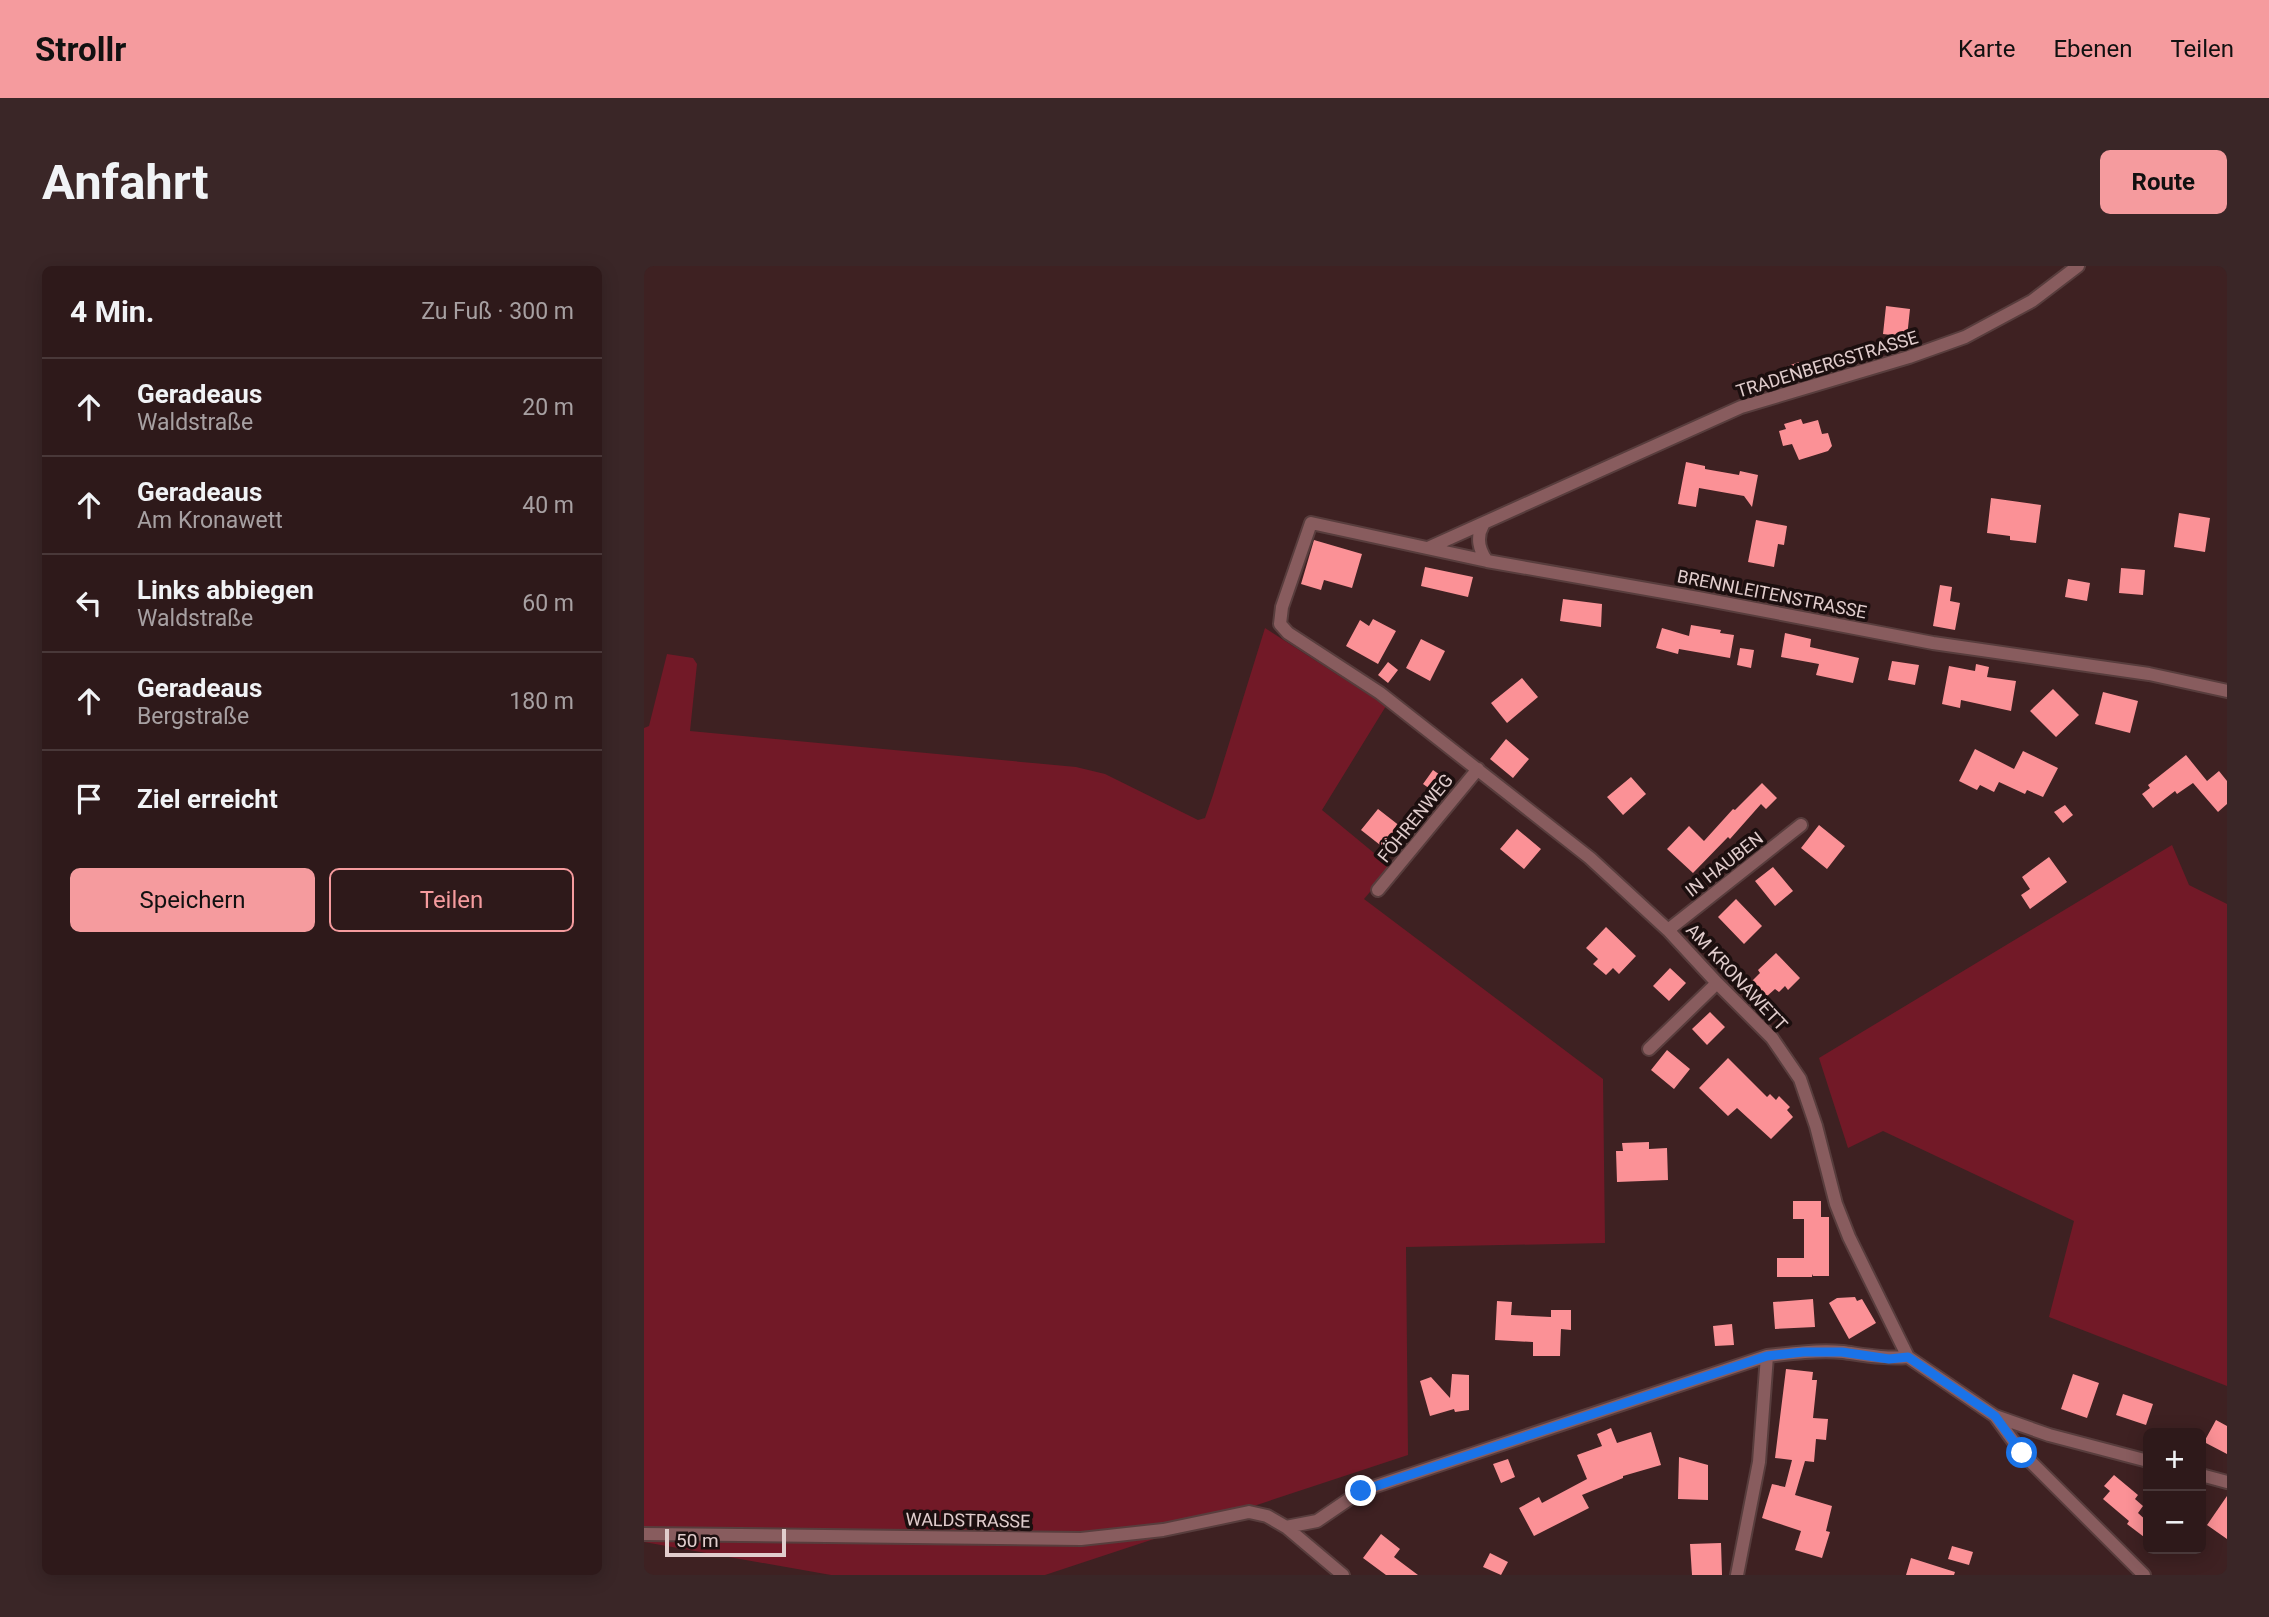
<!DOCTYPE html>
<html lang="de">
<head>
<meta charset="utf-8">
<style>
  body { margin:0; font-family:Roboto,sans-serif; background:#3a2627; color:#f1f3f6 }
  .controls { position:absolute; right:21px; bottom:21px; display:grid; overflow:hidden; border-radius:10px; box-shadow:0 4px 18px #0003 }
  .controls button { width:63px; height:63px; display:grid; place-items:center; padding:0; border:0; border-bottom:2px solid #493839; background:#2e191a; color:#f1f3f6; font:35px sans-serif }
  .scale { position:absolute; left:21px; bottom:18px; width:121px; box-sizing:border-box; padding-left:7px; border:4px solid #e1cdcd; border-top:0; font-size:19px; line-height:24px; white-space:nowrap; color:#e1cdcd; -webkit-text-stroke:5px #1c0f0f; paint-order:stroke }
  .stop { position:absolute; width:21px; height:21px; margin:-16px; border:5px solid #1a73e8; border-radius:50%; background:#fff }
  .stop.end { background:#1a73e8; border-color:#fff; box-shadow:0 2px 7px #0008 }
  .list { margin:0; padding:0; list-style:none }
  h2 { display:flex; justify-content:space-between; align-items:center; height:91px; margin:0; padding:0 28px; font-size:30px }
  h2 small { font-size:23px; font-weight:400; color:#a7a0a2 }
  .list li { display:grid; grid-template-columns:46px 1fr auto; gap:21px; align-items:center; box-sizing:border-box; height:98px; padding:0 28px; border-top:2px solid #493839 }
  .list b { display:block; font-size:26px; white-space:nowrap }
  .list p { margin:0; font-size:23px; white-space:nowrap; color:#a7a0a2 }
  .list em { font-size:23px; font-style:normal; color:#a7a0a2 }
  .actions { display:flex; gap:14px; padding:21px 28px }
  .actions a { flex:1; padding:16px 0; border:2px solid #f59b9e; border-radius:10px; text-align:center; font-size:24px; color:#f59b9e }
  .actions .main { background:#f59b9e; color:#111 }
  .icon { flex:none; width:38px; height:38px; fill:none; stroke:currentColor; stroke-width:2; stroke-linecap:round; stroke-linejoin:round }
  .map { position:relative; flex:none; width:1583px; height:1309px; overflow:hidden; border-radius:10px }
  header { display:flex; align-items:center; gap:42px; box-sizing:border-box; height:98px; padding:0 35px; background:#f59b9e; color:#111 }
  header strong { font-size:33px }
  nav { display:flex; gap:38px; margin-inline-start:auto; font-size:24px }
  .intro { display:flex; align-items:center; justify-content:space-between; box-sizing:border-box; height:168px; padding:0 42px }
  h1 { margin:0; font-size:49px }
  .button { padding:18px 32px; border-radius:10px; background:#f59b9e; color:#111; font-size:24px; font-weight:700 }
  main { display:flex; gap:42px; padding:0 42px }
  aside { flex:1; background:#2e191a; border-radius:10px; box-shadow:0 4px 18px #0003 }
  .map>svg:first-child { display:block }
  .green { fill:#721927 }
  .building { fill:#fb9196 }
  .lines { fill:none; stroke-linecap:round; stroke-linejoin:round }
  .minor-casing { stroke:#583d3d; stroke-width:16 }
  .minor { stroke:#885c5e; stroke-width:12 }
  .route { stroke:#1a73e8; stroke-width:9 }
  .labels { text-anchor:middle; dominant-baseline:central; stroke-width:7; stroke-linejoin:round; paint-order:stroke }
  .street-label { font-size:18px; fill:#e1cdcd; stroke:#1c0f0f }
</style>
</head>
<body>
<header>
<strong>Strollr</strong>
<nav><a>Karte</a><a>Ebenen</a><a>Teilen</a></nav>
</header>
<div class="intro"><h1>Anfahrt</h1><a class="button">Route</a></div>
<main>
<aside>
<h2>4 Min.<small>Zu Fuß · 300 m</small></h2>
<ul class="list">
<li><svg class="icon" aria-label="ahead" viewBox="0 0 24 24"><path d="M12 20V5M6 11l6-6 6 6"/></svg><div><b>Geradeaus</b><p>Waldstraße</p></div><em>20 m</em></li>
<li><svg class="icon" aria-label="ahead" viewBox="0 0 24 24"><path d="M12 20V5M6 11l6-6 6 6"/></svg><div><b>Geradeaus</b><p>Am Kronawett</p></div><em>40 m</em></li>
<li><svg class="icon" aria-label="left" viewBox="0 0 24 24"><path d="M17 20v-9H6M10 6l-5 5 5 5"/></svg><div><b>Links abbiegen</b><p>Waldstraße</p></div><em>60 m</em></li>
<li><svg class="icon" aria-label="ahead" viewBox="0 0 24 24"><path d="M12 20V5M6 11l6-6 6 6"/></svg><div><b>Geradeaus</b><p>Bergstraße</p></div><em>180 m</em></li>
<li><svg class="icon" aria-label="arrive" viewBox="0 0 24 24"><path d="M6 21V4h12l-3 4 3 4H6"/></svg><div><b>Ziel erreicht</b></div></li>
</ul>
<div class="actions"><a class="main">Speichern</a><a>Teilen</a></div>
</aside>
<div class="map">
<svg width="1583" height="1309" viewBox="0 0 1583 1309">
  <rect width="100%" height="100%" fill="#3e2122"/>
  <path class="green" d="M621 362 742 440 678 544 747 601 720 633 959 813 961 977 762 981 764 1189 401 1309H187L0 1276V462L5 460 23 388 49 392 53 398 46 465 432 501 461 508 554 554 561 552 569 529Z
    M1528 579 1545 619 1583 638V1120L1405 1051 1430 955 1239 865 1204 882 1175 792Z"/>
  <path class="building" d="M1242 40 1266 43 1263 71 1239 68Z
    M1155 96 1160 113 1138 120 1141 101Z
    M1157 153 1159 158 1174 154 1178 168 1184 167 1188 180 1184 185 1155 194 1148 178 1139 180 1135 165 1142 163 1140 158Z
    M1042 196 1061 200V203L1095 209 1096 205 1114 209 1108 241 1100 230 1055 222 1052 241 1034 238Z
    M1347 232 1397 239 1392 277 1366 274V270L1343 267Z
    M1535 247 1566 252 1561 286 1530 281Z
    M1112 254 1143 260 1140 279 1134 278 1130 301 1104 296Z
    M670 274 718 288 708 322 680 314 677 324 657 318Z
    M781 301 829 311 824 331 777 320Z
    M1477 302 1501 304 1499 329 1475 327Z
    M1424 313 1446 317 1443 335 1421 331Z
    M1296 319 1308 321 1306 335 1316 337 1311 364 1289 360Z
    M919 333 958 338 957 361 916 355Z
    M729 353 752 365 734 398 702 380 716 354 725 360Z
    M1047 359 1077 364 1076 367 1090 369 1086 392 1035 383 1034 388 1012 382 1018 362 1045 370Z
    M1141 367 1167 373 1166 381 1215 392 1209 417 1172 409 1175 398 1137 391Z
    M777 373 801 385 786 415 762 402Z
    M1096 382 1110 384 1107 402 1093 399Z
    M1248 395 1275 399 1271 419 1244 414Z
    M744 396 754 404 744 417 734 409Z
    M1332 398 1345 401 1343 411 1372 415 1367 445 1317 434 1316 442 1298 438 1305 400 1331 405Z
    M878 412 894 431 863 457 847 437Z
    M1409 423 1435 449 1412 471 1386 445Z
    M1459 426 1494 435 1486 467 1451 458Z
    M862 473 885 493 869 512 846 493Z
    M1331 483 1370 503 1379 485 1414 502 1399 531 1383 524 1381 528 1355 516 1350 526 1336 519 1333 524 1315 515Z
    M1542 489 1563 515 1575 505 1583 515V538L1574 546 1549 517 1533 528 1531 525 1509 542 1498 528 1506 522 1504 519Z
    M789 504 809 518 799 532 779 518Z
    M987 511 1002 528 979 549 963 531Z
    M1118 517 1133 532 1122 543 1117 538 1086 573 1084 571 1049 607 1023 583 1045 560 1060 575 1089 543 1091 544Z
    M1421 539 1429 549 1419 557 1410 546Z
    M734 543 761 564 745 586 717 564Z
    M1175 559 1201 580 1183 603 1157 582Z
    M873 563 897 583 880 603 856 583Z
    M1405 591 1423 616 1386 643 1377 629 1386 623 1378 611Z
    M1129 601 1149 625 1131 640 1111 615Z
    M1092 633 1118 660 1100 678 1074 651Z
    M962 661 992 690 975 708 969 702 962 709 949 698 954 693 942 682Z
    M1132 687 1156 712 1144 724 1141 720 1135 726 1131 723 1122 731 1108 715 1116 707 1114 704Z
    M1026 702 1042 717 1025 735 1009 720Z
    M1066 746 1081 761 1063 779 1048 763Z
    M1023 784 1046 803 1030 823 1007 804Z
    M1084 792 1123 831 1126 828 1132 834 1135 830 1146 841 1143 844 1149 851 1127 873 1093 842 1084 850 1055 822Z
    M1005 876V883L1023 882 1024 914 973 916 972 885H979L978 877Z
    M1149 935H1177V951H1185V1010H1169L1168 1008V1011H1133V992H1160V953H1149Z
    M1211 1031 1213 1035 1218 1033 1232 1057 1205 1073 1185 1037 1193 1032Z
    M1169 1033 1171 1061 1131 1063 1129 1036Z
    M853 1035 868 1036 867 1049 907 1051V1044H927V1064L917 1063 916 1090H889V1076L851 1074Z
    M1088 1058 1090 1079 1071 1080 1069 1060Z
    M1142 1103 1169 1106 1168 1114H1173L1169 1152 1184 1153 1182 1174 1172 1173 1170 1196 1161 1195 1151 1229 1188 1240 1182 1265 1186 1266 1178 1292 1151 1284 1157 1265 1118 1252 1128 1218 1141 1221 1148 1194 1131 1192Z
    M808 1108 825 1109V1144L811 1146 810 1143 786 1150 776 1115 787 1111 806 1132Z
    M1429 1108 1455 1117 1443 1152 1417 1143Z
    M1479 1128 1509 1138 1502 1159 1472 1149Z
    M1572 1154 1583 1160V1188L1560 1176Z
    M967 1162 973 1177 1007 1166 1017 1199 979 1210V1212L938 1229 945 1242 890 1270 875 1242 895 1231 898 1237 943 1213 933 1189 958 1180 953 1168Z
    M1035 1191 1064 1199V1234L1034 1233Z
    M864 1193 871 1211 857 1217 849 1198Z
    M1470 1209 1494 1229 1491 1233 1499 1240 1494 1247 1504 1256V1274L1483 1258 1485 1255 1459 1233 1466 1225 1460 1220Z
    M1583 1230V1273L1563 1259Z
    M737 1268 756 1283 750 1291 774 1309H742L719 1292Z
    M1077 1277 1078 1309H1048L1046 1278Z
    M1308 1280 1329 1286 1325 1299 1304 1293Z
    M846 1287 864 1296 857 1309 839 1301Z
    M1267 1292 1311 1306 1310 1309H1262Z"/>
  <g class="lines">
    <g class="minor-casing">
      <path id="minor" d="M839 259C832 271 835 284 843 295
        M784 282 1097 141 1265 91 1321 71 1388 35 1434 0
        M734 624 834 503
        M1024 664 1157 559
        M1005 783 1073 717
        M1351 1150 1378 1187 1500 1309
        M1504 1195 1405 1169 1351 1150 1264 1091 1205 971 1192 938 1172 860 1156 813 1128 772 1073 717 1024 664 946 592 736 427 644 367 636 358 638 341 667 257 843 295 1054 332 1289 377 1505 408 1583 425
        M1557 1209 1583 1216
        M642 1261 673 1255 717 1225 1123 1090C1148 1087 1174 1084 1199 1086 1221 1089 1241 1093 1264 1091
        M0 1268 437 1273 519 1264 605 1246 623 1250 642 1261 699 1309
        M1093 1309 1115 1196 1123 1090"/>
    </g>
    <use href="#minor" class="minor"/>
  </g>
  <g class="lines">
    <path class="route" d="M717 1225 1123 1090 1159 1086H1198L1245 1093 1264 1091 1351 1150 1378 1187"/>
  </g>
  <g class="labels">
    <g class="street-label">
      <text transform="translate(1183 98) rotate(-17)">TRADENBERGSTRASSE</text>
      <text transform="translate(1128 328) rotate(11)">BRENNLEITENSTRASSE</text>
      <text transform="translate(771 552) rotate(-51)">FÖHRENWEG</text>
      <text transform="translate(1080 598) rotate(-38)">IN HAUBEN</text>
      <text transform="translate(1093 711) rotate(47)">AM KRONAWETT</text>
      <text transform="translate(324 1254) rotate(1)">WALDSTRASSE</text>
    </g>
  </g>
</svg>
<div class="controls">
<button>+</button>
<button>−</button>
</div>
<div class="scale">50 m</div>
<div class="stop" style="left:1378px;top:1187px"></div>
<div class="stop end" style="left:717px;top:1225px"></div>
</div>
</main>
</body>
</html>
